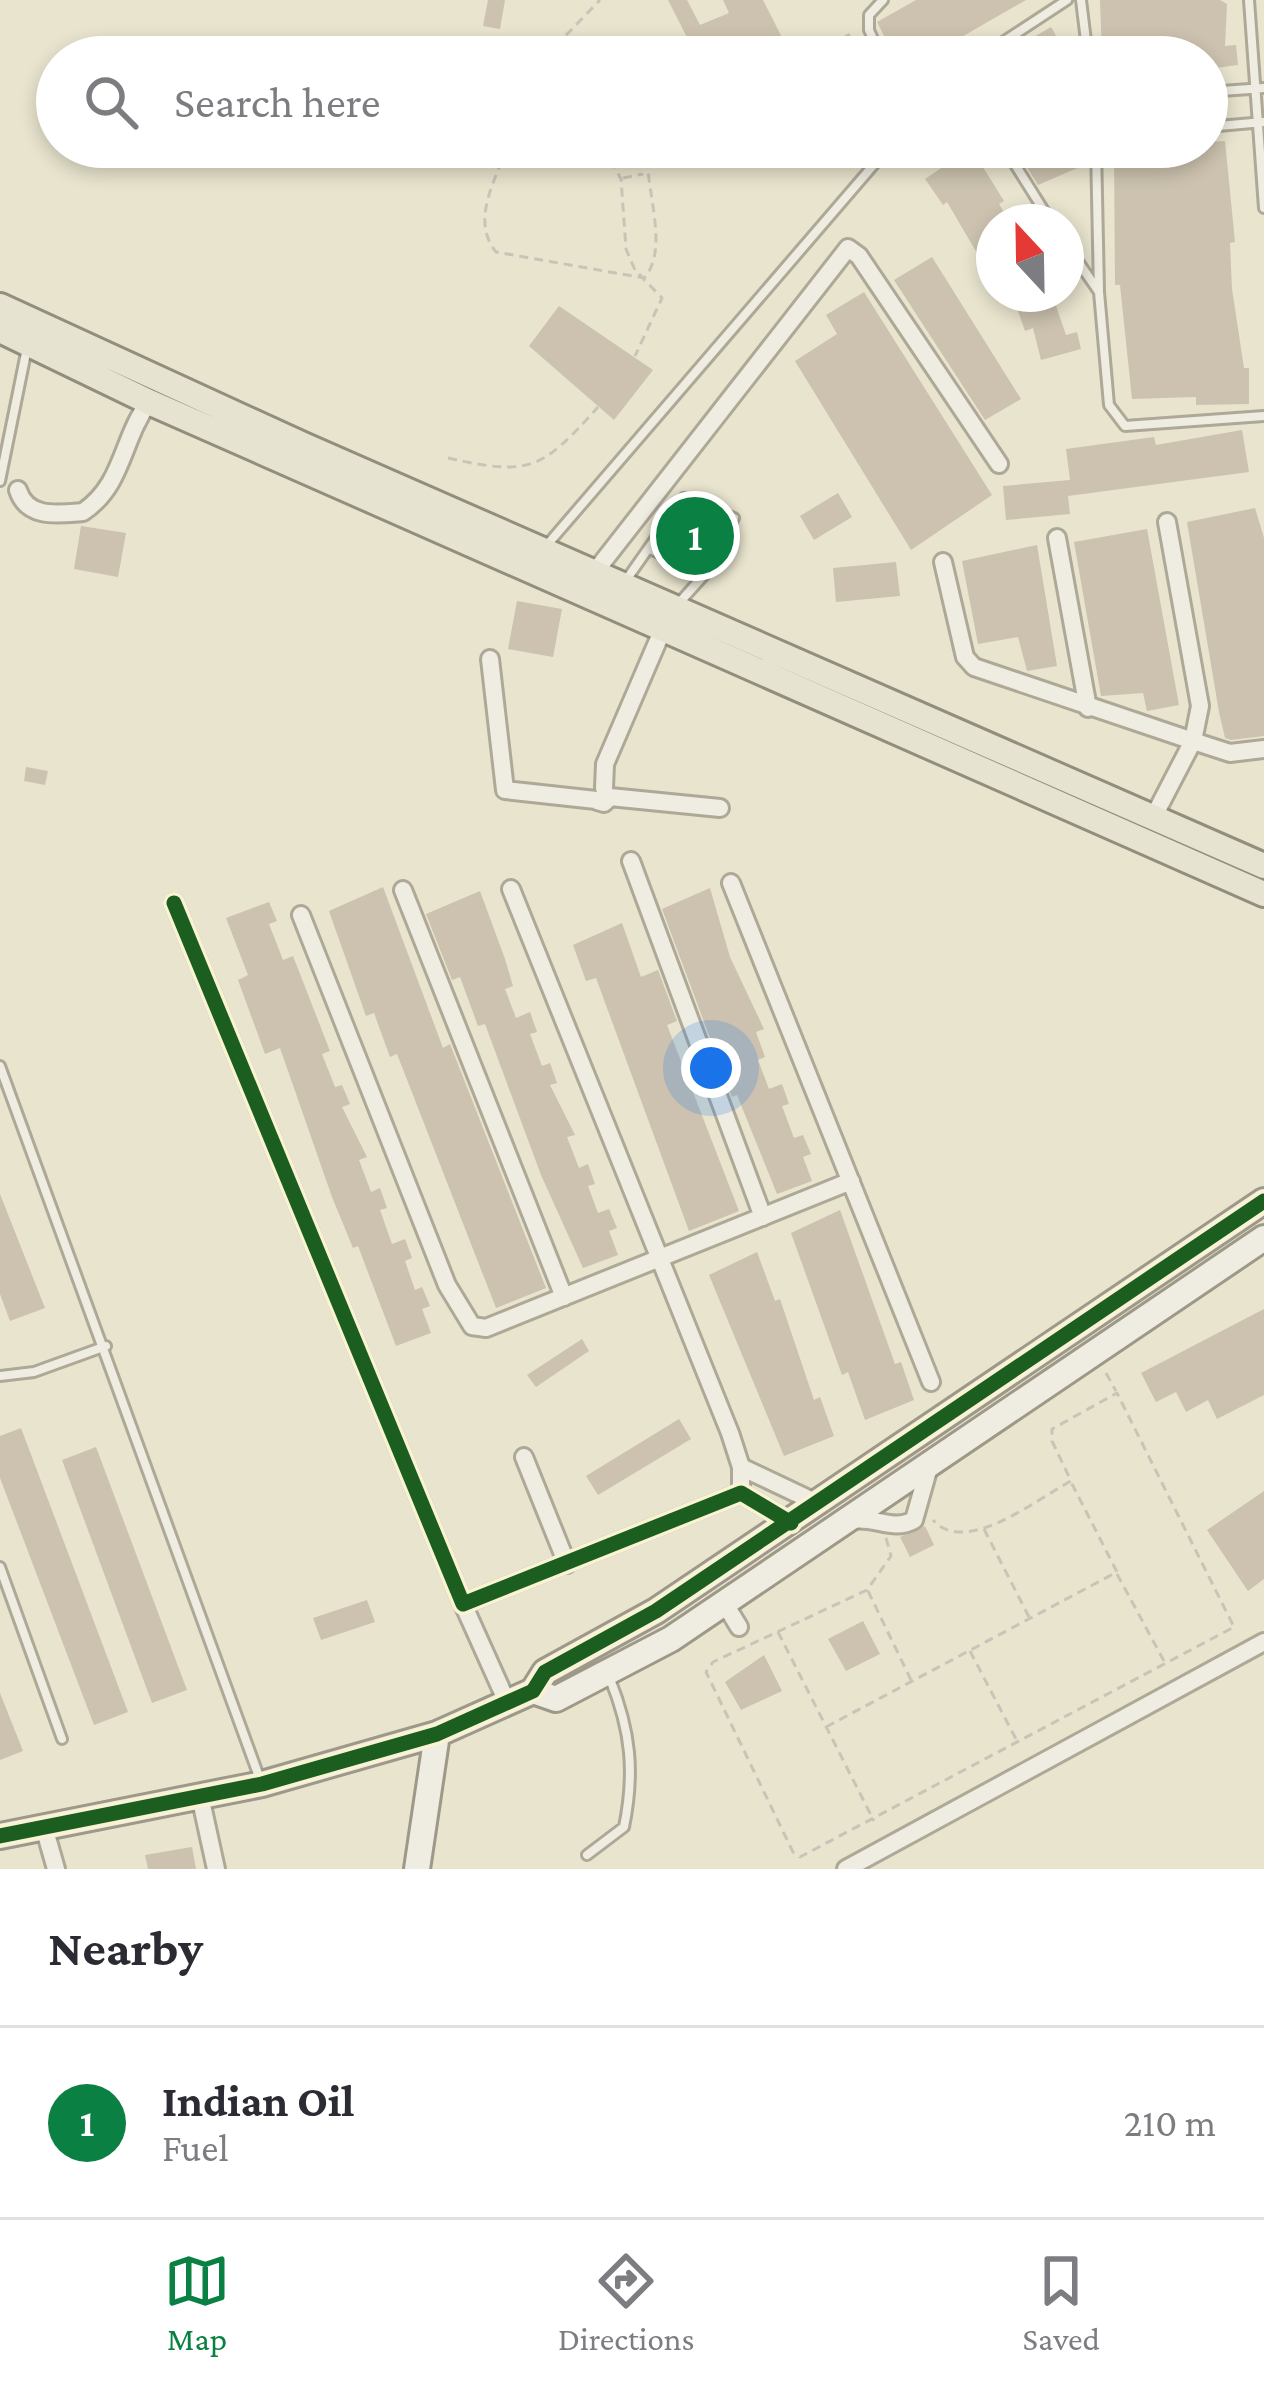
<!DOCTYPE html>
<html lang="en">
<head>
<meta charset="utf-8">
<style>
  body { margin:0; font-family:"Crimson Pro",serif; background:#f7f7f7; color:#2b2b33 }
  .compass { position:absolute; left:976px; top:204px; width:108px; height:108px; border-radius:50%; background:#fff; box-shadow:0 6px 18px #0003; rotate:338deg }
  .you { position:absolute; left:711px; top:1068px; width:42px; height:42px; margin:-30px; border:9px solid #fff; border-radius:50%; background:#1a73e8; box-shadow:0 0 0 18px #1a73e833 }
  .badge { display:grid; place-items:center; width:78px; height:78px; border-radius:50%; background:#0b8043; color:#fff; font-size:39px; font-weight:700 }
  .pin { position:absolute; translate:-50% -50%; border:6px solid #fff; box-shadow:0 3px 12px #0006 }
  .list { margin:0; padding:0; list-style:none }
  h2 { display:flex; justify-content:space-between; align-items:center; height:156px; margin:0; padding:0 48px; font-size:51px }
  h2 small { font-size:39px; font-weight:400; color:#7c7c81 }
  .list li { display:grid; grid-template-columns:78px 1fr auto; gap:36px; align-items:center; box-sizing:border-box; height:192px; padding:0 48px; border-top:3px solid #e1e1e2 }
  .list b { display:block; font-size:45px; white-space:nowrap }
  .list p { margin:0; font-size:39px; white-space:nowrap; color:#7c7c81 }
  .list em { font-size:39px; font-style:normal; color:#7c7c81 }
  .icon { flex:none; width:66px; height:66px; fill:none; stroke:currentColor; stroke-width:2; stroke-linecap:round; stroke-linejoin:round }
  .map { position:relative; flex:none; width:1264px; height:1869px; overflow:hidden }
  .search { position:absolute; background:#fff; box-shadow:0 6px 18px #0003; left:36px; right:36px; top:36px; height:132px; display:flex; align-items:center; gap:30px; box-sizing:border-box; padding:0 42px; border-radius:66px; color:#7c7c81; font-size:45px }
  .sheet { height:348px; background:#fff }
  nav { display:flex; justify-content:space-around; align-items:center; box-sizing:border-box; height:168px; border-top:3px solid #e1e1e2; background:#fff; font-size:33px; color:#7c7c81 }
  nav a { display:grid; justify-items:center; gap:6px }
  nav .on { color:#0b8043 }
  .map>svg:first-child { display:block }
  .building { fill:#ccc2af }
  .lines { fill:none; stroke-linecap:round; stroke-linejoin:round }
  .lane-casing { stroke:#aea897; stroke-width:14 }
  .street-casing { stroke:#aea897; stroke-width:22 }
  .secondary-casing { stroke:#9d9887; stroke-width:30 }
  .primary-casing { stroke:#938d7e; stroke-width:30 }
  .path { stroke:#c9c4b7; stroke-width:3; stroke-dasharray:9 6; stroke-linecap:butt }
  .lane { stroke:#efece1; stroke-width:8 }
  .street { stroke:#efece1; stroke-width:16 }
  .secondary { stroke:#efece1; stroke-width:24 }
  .primary { stroke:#e7e3d1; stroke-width:24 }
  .cycleway-casing { stroke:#f9f3d4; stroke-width:22 }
  .cycleway { stroke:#1b5e20; stroke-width:15 }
</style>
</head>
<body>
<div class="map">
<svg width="1264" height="1869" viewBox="0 0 1264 1869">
  <rect width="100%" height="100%" fill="#e8e4ce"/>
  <path class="building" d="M488 0H505L500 29 483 26Z
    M668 0H687L700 25 729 13 723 0H763L792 57H697Z
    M916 0H1026L946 46 952 57H895L877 22Z
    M1100 0H1220L1227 4 1225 46 1236 45 1238 65 1207 69V57H1102Z
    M1051 27 1068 57H999Z
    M849 33 863 57H807Z
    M1225 141 1235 242 1230 243 1232 289 1244 368H1249V404L1196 405V397L1132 399 1120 285H1115L1114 149 1207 147V142Z
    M1050 147H1074L1082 166 1038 185 1022 159Z
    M971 148 1004 201 999 204 1010 222H994V282L947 202 943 205 925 179Z
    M932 257 1021 399 985 420 894 280Z
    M864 292 992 495 911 550 795 361 837 334 826 315Z
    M1012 294H1052L1066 335 1077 332 1081 349 1041 360 1033 328 1025 331Z
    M559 306 653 370 614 420 529 346Z
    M1242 430 1249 472 1068 496 1070 514 1006 520 1003 486 1070 480 1066 449 1154 437 1156 445Z
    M838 493 852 517 814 540 800 516Z
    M1255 508 1264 538V736L1231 740 1225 738 1219 712 1187 522Z
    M687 509 720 523 703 560 671 547Z
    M81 526 126 533 118 577 74 569Z
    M1147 529 1179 705 1147 711 1143 693 1101 696 1074 542Z
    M1037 545 1057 666 1027 671 1018 637 978 644 962 561Z
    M896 562 900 596 836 602 833 568Z
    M517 601 562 609 553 657 508 649Z
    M26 767 48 771 45 785 24 781Z
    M383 887 443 1048 450 1044 546 1288 496 1308 397 1054 390 1057 374 1013 366 1016 329 911Z
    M710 888 730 957 764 1029 756 1032 765 1057 758 1060 769 1089 782 1084 789 1104 782 1106 794 1138 803 1135 811 1154 803 1157 812 1181 777 1194 737 1095 732 1097 662 909Z
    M480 891 505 959 513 986 505 989 516 1018 530 1012 537 1032 530 1034 542 1066 550 1063 557 1083 550 1085 575 1135 567 1137 579 1168 588 1164 595 1184 588 1186 598 1213 609 1209 617 1228 609 1231 618 1255 583 1268 541 1175 485 1024 478 1026 460 977 452 980 426 914Z
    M269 902 277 921 269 924 283 960 293 956 330 1051 322 1054 335 1087 342 1085 350 1104 342 1107 367 1157 359 1160 371 1192 380 1188 387 1208 380 1210 392 1244 405 1239 412 1258 405 1261 415 1290 422 1287 430 1306 422 1309 431 1333 396 1346 358 1246 353 1248 332 1197 280 1048 265 1054 238 980 248 975 226 918Z
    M622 923 641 977 658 970 677 1021 667 1025 739 1211 689 1231 596 978 586 981 573 945Z
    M0 1194 45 1308 10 1321 0 1294Z
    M840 1210 895 1364 901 1362 914 1400 865 1420 848 1372 842 1375 791 1233Z
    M757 1252 775 1301 780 1299 814 1400 820 1397 834 1436 784 1456 709 1275Z
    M1264 1309V1395L1217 1419 1208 1400 1186 1412 1176 1392 1156 1402 1141 1373Z
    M582 1339 589 1351 536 1387 527 1375Z
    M679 1419 691 1439 598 1495 586 1476Z
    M21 1428 128 1712 94 1725 0 1478V1436Z
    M96 1447 187 1690 152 1703 62 1460Z
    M1264 1491V1579L1248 1591 1207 1530Z
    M925 1526 934 1545 910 1557 900 1537Z
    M367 1600 375 1622 321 1640 313 1618Z
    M863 1621 880 1654 846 1671 828 1639Z
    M764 1655 782 1691 741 1710 725 1682Z
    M0 1693 23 1751 0 1760Z
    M192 1847 196 1869H148L145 1855Z"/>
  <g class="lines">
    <g class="lane-casing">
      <path id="lane" d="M1081 0 1088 57
        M1249 0 1264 208
        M881 57 869 30V15L883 0
        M980 57 1067 0
        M1207 92 1264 88
        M1207 127 1264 122
        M1004 147 1051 222
        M1096 147 1099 291
        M1066 244 1099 292 1109 405 1125 426 1264 416
        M0 481 27 348
        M547 545 889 147
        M650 549 705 574
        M624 583 684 498 734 518 705 574 679 603
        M0 1066 261 1782
        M0 1376 34 1372 106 1346
        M0 1567 62 1739
        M587 1855 624 1827C635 1773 631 1731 610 1679"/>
    </g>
    <g class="street-casing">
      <path id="street" d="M18 490C27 519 58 514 83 512 124 484 121 440 149 402
        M1057 538 1088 708
        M943 562 965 657 974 667 1193 741 1200 706 1167 522
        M594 573 848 248 859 256 999 464
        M490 659 505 790 596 800
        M604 788 605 764 663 629
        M597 801 604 803 610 797 720 808
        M1153 818 1193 741 1230 753 1264 749
        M631 861 763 1217
        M731 883 931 1382
        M511 889 730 1433 741 1467V1493
        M403 890 564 1297
        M174 903 463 1604 741 1493 791 1523
        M301 915 447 1285 472 1326 486 1328 851 1181
        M524 1457 567 1564
        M741 1467 819 1504
        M852 1520C875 1516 893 1532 914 1520L929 1467
        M463 1604 507 1702
        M725 1604 739 1627
        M200 1796 216 1869
        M44 1827 56 1869
        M846 1869 1264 1642"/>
    </g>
    <g class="secondary-casing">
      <path id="secondary" d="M533 1691 556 1699 671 1639 1264 1238
        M0 1836 262 1784 437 1734 533 1691 545 1672 656 1611 1264 1201
        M417 1869 437 1734"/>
    </g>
    <g class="primary-casing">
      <path id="primary" d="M0 306 303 445 1264 866
        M0 330 149 402 1264 894"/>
    </g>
    <path class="path" d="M545 57 600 0
      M507 147C496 180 470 220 496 252L644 278C671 248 643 185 648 147
      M604 147 621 179 626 249 635 270 662 298 635 356
      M623 178 643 174
      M448 458C529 476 541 471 598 407
      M1106 1373 1116 1391
      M984 1529 1029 1617
      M886 1538 891 1556 867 1590 713 1662 706 1672 793 1852 800 1857 1234 1627 1117 1393 1052 1429V1441L1071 1481C1037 1499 965 1557 933 1520
      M1117 1574 1164 1661
      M868 1591 911 1680
      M778 1632 874 1821
      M970 1651 1018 1743
      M826 1727 1117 1572 1071 1482"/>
    <use href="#lane" class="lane"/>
    <use href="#street" class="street"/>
    <use href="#secondary" class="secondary"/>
    <use href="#primary" class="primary"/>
    <g class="cycleway-casing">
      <path id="cycleway" d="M174 903 463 1604 741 1493 791 1523
        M0 1836 262 1784 437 1734 533 1691 545 1672 656 1611 1264 1201"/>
    </g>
    <use href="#cycleway" class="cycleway"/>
  </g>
</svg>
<svg class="compass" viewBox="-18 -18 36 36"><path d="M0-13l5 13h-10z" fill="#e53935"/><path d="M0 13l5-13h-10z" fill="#7c7c81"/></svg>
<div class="you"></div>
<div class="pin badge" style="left:695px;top:536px">1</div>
<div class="search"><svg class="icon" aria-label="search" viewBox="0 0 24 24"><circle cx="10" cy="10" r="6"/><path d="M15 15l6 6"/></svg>Search here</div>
</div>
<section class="sheet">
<h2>Nearby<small></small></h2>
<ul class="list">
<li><span class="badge">1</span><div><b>Indian Oil</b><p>Fuel</p></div><em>210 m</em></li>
</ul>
</section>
<nav>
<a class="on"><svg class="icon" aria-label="map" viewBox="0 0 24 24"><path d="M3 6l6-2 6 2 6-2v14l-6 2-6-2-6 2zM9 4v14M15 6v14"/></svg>Map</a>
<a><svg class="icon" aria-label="directions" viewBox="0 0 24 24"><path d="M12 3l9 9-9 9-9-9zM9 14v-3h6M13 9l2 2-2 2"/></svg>Directions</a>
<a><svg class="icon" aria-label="saved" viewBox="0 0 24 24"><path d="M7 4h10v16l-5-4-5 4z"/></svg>Saved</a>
</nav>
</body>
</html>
